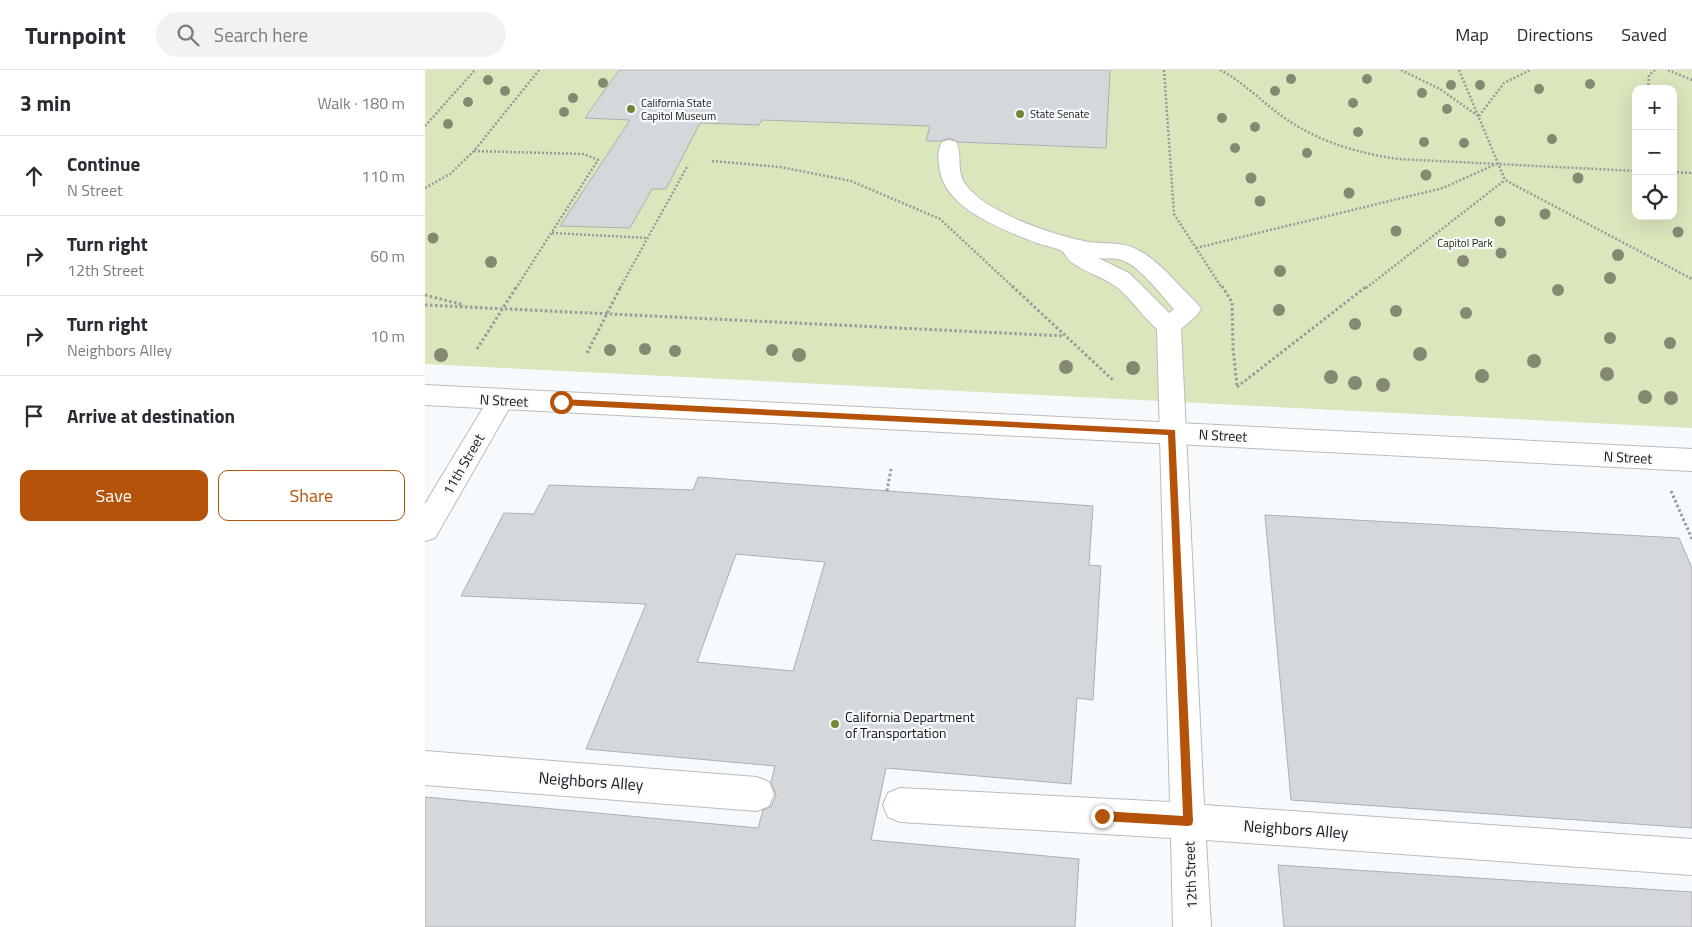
<!DOCTYPE html>
<html lang="en">
<head>
<meta charset="utf-8">
<style>
  body { margin:0; font-family:"Titillium Web",sans-serif; background:#f2f2f3; color:#2b2b33 }
  .controls { position:absolute; right:15px; top:15px; display:grid; overflow:hidden; border-radius:10px; box-shadow:0 5px 20px #0002 }
  .controls button { width:45px; height:45px; display:grid; place-items:center; padding:0; border:0; border-bottom:1px solid #e1e1e2; background:#fff; color:#2b2b33; font:25px sans-serif }
  .stop { position:absolute; width:15px; height:15px; margin:-11px; border:4px solid #b45309; border-radius:50%; background:#fff }
  .stop.end { background:#b45309; border-color:#fff; box-shadow:0 1px 5px #0008 }
  .list { margin:0; padding:0; list-style:none }
  h2 { display:flex; justify-content:space-between; align-items:center; height:65px; margin:0; padding:0 20px; font-size:21px }
  h2 small { font-size:16px; font-weight:400; color:#7c7c81 }
  .list li { display:grid; grid-template-columns:32px 1fr auto; gap:15px; align-items:center; box-sizing:border-box; height:80px; padding:0 20px; border-top:1px solid #e1e1e2 }
  .list b { display:block; font-size:19px; white-space:nowrap }
  .list p { margin:0; font-size:16px; white-space:nowrap; color:#7c7c81 }
  .list em { font-size:16px; font-style:normal; color:#7c7c81 }
  .actions { display:flex; gap:10px; padding:15px 20px }
  .actions a { flex:1; padding:11px 0; border:1px solid #b45309; border-radius:10px; text-align:center; font-size:18px; color:#b45309 }
  .actions .main { background:#b45309; color:#fff }
  .icon { flex:none; width:28px; height:28px; fill:none; stroke:currentColor; stroke-width:2; stroke-linecap:round; stroke-linejoin:round }
  .map { position:relative; flex:none; width:1267px; height:857px; overflow:hidden }
  header { display:flex; align-items:center; gap:30px; box-sizing:border-box; height:70px; padding:0 25px; background:#fff; border-bottom:1px solid #e1e1e2 }
  header strong { font-size:24px }
  nav { display:flex; gap:28px; margin-inline-start:auto; font-size:18px }
  .search { width:350px; height:45px; background:#f2f2f3; display:flex; align-items:center; gap:12px; box-sizing:border-box; padding:0 18px; border-radius:28px; color:#7c7c81; font-size:19px }
  main { display:flex }
  aside { flex:1; background:#fff }
  .map>svg:first-child { display:block }
  .green { fill:#dae6bc; fill-rule:evenodd }
  .building { fill:#d5d8da; stroke:#acafb1; fill-rule:evenodd }
  .lines { fill:none; stroke-linecap:round; stroke-linejoin:round }
  .minor-casing { stroke:#b9bcbe; stroke-width:2 }
  .major-casing { stroke:#b9bcbe; stroke-width:2 }
  .path-far1 { stroke:#989a9c; stroke-width:2.5; stroke-dasharray:2 2; stroke-linecap:butt }
  .path { stroke:#989a9c; stroke-width:3; stroke-dasharray:2.5 2.5; stroke-linecap:butt }
  .minor { fill:#fff; fill-rule:evenodd }
  .major { fill:#fff; fill-rule:evenodd }
  .tree { fill:#848a72 }
  .route { fill:#b45309 }
  .poi-dot { fill:#758737; stroke:#f7fafd; stroke-width:2 }
  .labels { text-anchor:middle; dominant-baseline:central; stroke-width:4.5; stroke-linejoin:round; paint-order:stroke }
  .far-poi-label { font-size:11px; fill:#141516; stroke:#f7fafd; text-anchor:start }
  .far-park-label { font-size:11px; fill:#252e00; stroke:#f7fafd }
  .street-label { font-size:14px; fill:#141516; stroke:#f7fafd }
  .poi-label { font-size:14px; fill:#141516; stroke:#f7fafd; text-anchor:start }
  .near-street-label { font-size:16px; fill:#141516; stroke:#f7fafd }
</style>
</head>
<body>
<header>
<strong>Turnpoint</strong>
<div class="search"><svg class="icon" aria-label="search" viewBox="0 0 24 24"><circle cx="10" cy="10" r="6"/><path d="M15 15l6 6"/></svg>Search here</div>
<nav><a>Map</a><a>Directions</a><a>Saved</a></nav>
</header>
<main>
<aside>
<h2>3 min<small>Walk · 180 m</small></h2>
<ul class="list">
<li><svg class="icon" aria-label="ahead" viewBox="0 0 24 24"><path d="M12 20V5M6 11l6-6 6 6"/></svg><div><b>Continue</b><p>N Street</p></div><em>110 m</em></li>
<li><svg class="icon" aria-label="right" viewBox="0 0 24 24"><path d="M7 20v-9h11M14 6l5 5-5 5"/></svg><div><b>Turn right</b><p>12th Street</p></div><em>60 m</em></li>
<li><svg class="icon" aria-label="right" viewBox="0 0 24 24"><path d="M7 20v-9h11M14 6l5 5-5 5"/></svg><div><b>Turn right</b><p>Neighbors Alley</p></div><em>10 m</em></li>
<li><svg class="icon" aria-label="arrive" viewBox="0 0 24 24"><path d="M6 21V4h12l-3 4 3 4H6"/></svg><div><b>Arrive at destination</b></div></li>
</ul>
<div class="actions"><a class="main">Save</a><a>Share</a></div>
</aside>
<div class="map">
<svg width="1267" height="857" viewBox="0 0 1267 857">
  <rect width="100%" height="100%" fill="#f7fafd"/>
  <path class="green" d="M0 0H1267V358L0 294ZM1211 19H1248V146H1211Z"/>
  <path class="building" d="M194 0H685L681 78 533 72 525 68 515 71H501L505 56 337 50 334 55 275 53 241 119H227L205 158 135 156 205 50 160 48Z
    M273 407 668 436 664 495 676 496 668 630 652 628 646 714 461 698 446 770 654 789 650 857H0V727L333 758 338 740 346 737 351 725 346 712 350 696 161 679 221 534 36 526 79 443 109 444 124 415 268 420ZM311 484 400 492 368 601 272 592Z
    M840 445 1254 468 1267 498V758L866 730Z
    M853 795 1267 822V857H859Z"/>
  <g class="lines">
    <g class="minor-casing">
      <path id="minor" d="M524 70 531 72C538 82 530 101 541 115 561 143 631 166 664 172 679 174 695 172 709 178 734 189 752 215 772 233L776 239 772 245 756 259 779 735 1267 769V805L781 770 786 857H748L746 768 475 752 463 747 458 735 463 723 475 718 745 732 732 259C718 247 707 230 693 218 679 207 661 203 646 192 642 189 640 183 637 181 633 178 617 175 612 173 579 160 522 140 515 101 513 92 512 80 517 72ZM673 188C680 189 687 188 693 189 712 192 736 225 749 239L744 243 704 203Z
        M76 320 85 323 89 330 10 468 0 471V434L67 323Z
        M0 681 332 707 344 712 349 724 344 736 332 741 0 715Z"/>
    </g>
    <g class="major-casing">
      <path id="major" d="M0 315 1267 379V401L0 335Z"/>
    </g>
    <path class="path-far1" d="M739 0 749 144 797 218
      M795 0C817 11 835 30 854 44 889 70 930 83 973 89L1211 101
      M976 0 1015 19 1053 46
      M1034 0 1080 110 1267 209
      M1243 0 1267 10
      M1223 19 1224 5 1230 0
      M1054 46 1079 13 1105 0
      M0 56 50 0
      M49 81 159 84 173 90 91 218
      M287 91 355 97 426 111 515 149 589 218
      M1248 102 1267 103
      M0 118 25 104 49 81 114 0
      M127 163 223 168
      M771 178 1018 118 1069 95
      M195 218 263 95
      M941 218 1080 110"/>
    <path class="path" d="M587 216 688 310
      M797 216 807 232 808 278 812 316
      M0 225 39 235
      M0 235 639 266
      M52 279 92 216
      M162 283 196 216
      M812 317 942 216
      M462 421 466 399
      M1246 421 1267 469"/>
    <use href="#minor" class="minor"/>
    <use href="#major" class="major"/>
  </g>
  <g class="tree">
    <circle cx="866" cy="9" r="5"/>
    <circle cx="942" cy="9" r="5"/>
    <circle cx="63" cy="10" r="5"/>
    <circle cx="178" cy="13" r="5"/>
    <circle cx="1165" cy="14" r="5"/>
    <circle cx="1026" cy="15" r="5"/>
    <circle cx="1055" cy="15" r="5"/>
    <circle cx="1114" cy="19" r="5"/>
    <circle cx="80" cy="21" r="5"/>
    <circle cx="850" cy="21" r="5"/>
    <circle cx="997" cy="23" r="5"/>
    <circle cx="148" cy="28" r="5"/>
    <circle cx="43" cy="32" r="5"/>
    <circle cx="928" cy="33" r="5"/>
    <circle cx="1022" cy="39" r="5"/>
    <circle cx="139" cy="42" r="5"/>
    <circle cx="797" cy="48" r="5"/>
    <circle cx="23" cy="54" r="5"/>
    <circle cx="830" cy="57" r="5"/>
    <circle cx="933" cy="62" r="5"/>
    <circle cx="1127" cy="69" r="5"/>
    <circle cx="999" cy="72" r="5"/>
    <circle cx="1039" cy="73" r="5"/>
    <circle cx="810" cy="78" r="5"/>
    <circle cx="882" cy="83" r="5"/>
    <circle cx="1001" cy="105" r="5.5"/>
    <circle cx="826" cy="108" r="5.5"/>
    <circle cx="1153" cy="108" r="5.5"/>
    <circle cx="924" cy="123" r="5.5"/>
    <circle cx="835" cy="131" r="5.5"/>
    <circle cx="1120" cy="144" r="5.5"/>
    <circle cx="1075" cy="151" r="5.5"/>
    <circle cx="971" cy="161" r="5.5"/>
    <circle cx="1253" cy="162" r="5.5"/>
    <circle cx="8" cy="168" r="5.5"/>
    <circle cx="1076" cy="183" r="5.5"/>
    <circle cx="1193" cy="185" r="6"/>
    <circle cx="1038" cy="191" r="6"/>
    <circle cx="66" cy="192" r="6"/>
    <circle cx="855" cy="201" r="6"/>
    <circle cx="1185" cy="208" r="6"/>
    <circle cx="1133" cy="220" r="6"/>
    <circle cx="854" cy="240" r="6"/>
    <circle cx="971" cy="241" r="6"/>
    <circle cx="1041" cy="243" r="6"/>
    <circle cx="930" cy="254" r="6"/>
    <circle cx="1185" cy="268" r="6"/>
    <circle cx="1245" cy="273" r="6"/>
    <circle cx="220" cy="279" r="6"/>
    <circle cx="185" cy="280" r="6"/>
    <circle cx="347" cy="280" r="6"/>
    <circle cx="250" cy="281" r="6"/>
    <circle cx="995" cy="284" r="7"/>
    <circle cx="16" cy="285" r="7"/>
    <circle cx="374" cy="285" r="7"/>
    <circle cx="1109" cy="291" r="7"/>
    <circle cx="641" cy="297" r="7"/>
    <circle cx="708" cy="298" r="7"/>
    <circle cx="1182" cy="304" r="7"/>
    <circle cx="1057" cy="306" r="7"/>
    <circle cx="906" cy="307" r="7"/>
    <circle cx="930" cy="313" r="7"/>
    <circle cx="958" cy="315" r="7"/>
    <circle cx="1220" cy="327" r="7"/>
    <circle cx="1246" cy="328" r="7"/>
  </g>
  <path class="route" d="M136 329 750 360 768 751 767 755 763 756 677 751 673 750 671 746 673 743 677 741 758 746 743 365 136 335 132 332Z"/>
  <g class="poi-dot">
    <circle cx="206" cy="39" r="5"/>
    <circle cx="595" cy="44" r="5"/>
    <circle cx="410" cy="654" r="5"/>
  </g>
  <g class="labels">
    <g class="far-poi-label">
      <text x="216" y="33">California State<tspan x="216" dy="13">Capitol Museum</tspan></text>
      <text x="605" y="44">State Senate</text>
    </g>
    <g class="far-park-label">
      <text x="1040" y="173">Capitol Park</text>
    </g>
    <g class="street-label">
      <text transform="translate(79 330) rotate(3)">N Street</text>
      <text transform="translate(798 365) rotate(3)">N Street</text>
      <text transform="translate(1203 387) rotate(3)">N Street</text>
      <text transform="translate(38 394) rotate(-60)">11th Street</text>
      <text transform="translate(765 805) rotate(-92)">12th Street</text>
    </g>
    <g class="poi-label">
      <text x="420" y="646">California Department<tspan x="420" dy="16">of Transportation</tspan></text>
    </g>
    <g class="near-street-label">
      <text transform="translate(166 711) rotate(4)">Neighbors Alley</text>
      <text transform="translate(871 759) rotate(4)">Neighbors Alley</text>
    </g>
  </g>
</svg>
<div class="controls">
<button>+</button>
<button>−</button>
<button><svg class="icon" aria-label="locate" viewBox="0 0 24 24"><circle cx="12" cy="12" r="6"/><path d="M12 2v4M12 18v4M2 12h4M18 12h4"/></svg></button>
</div>
<div class="stop" style="left:136px;top:332px"></div>
<div class="stop end" style="left:677px;top:746px"></div>
</div>
</main>
</body>
</html>
